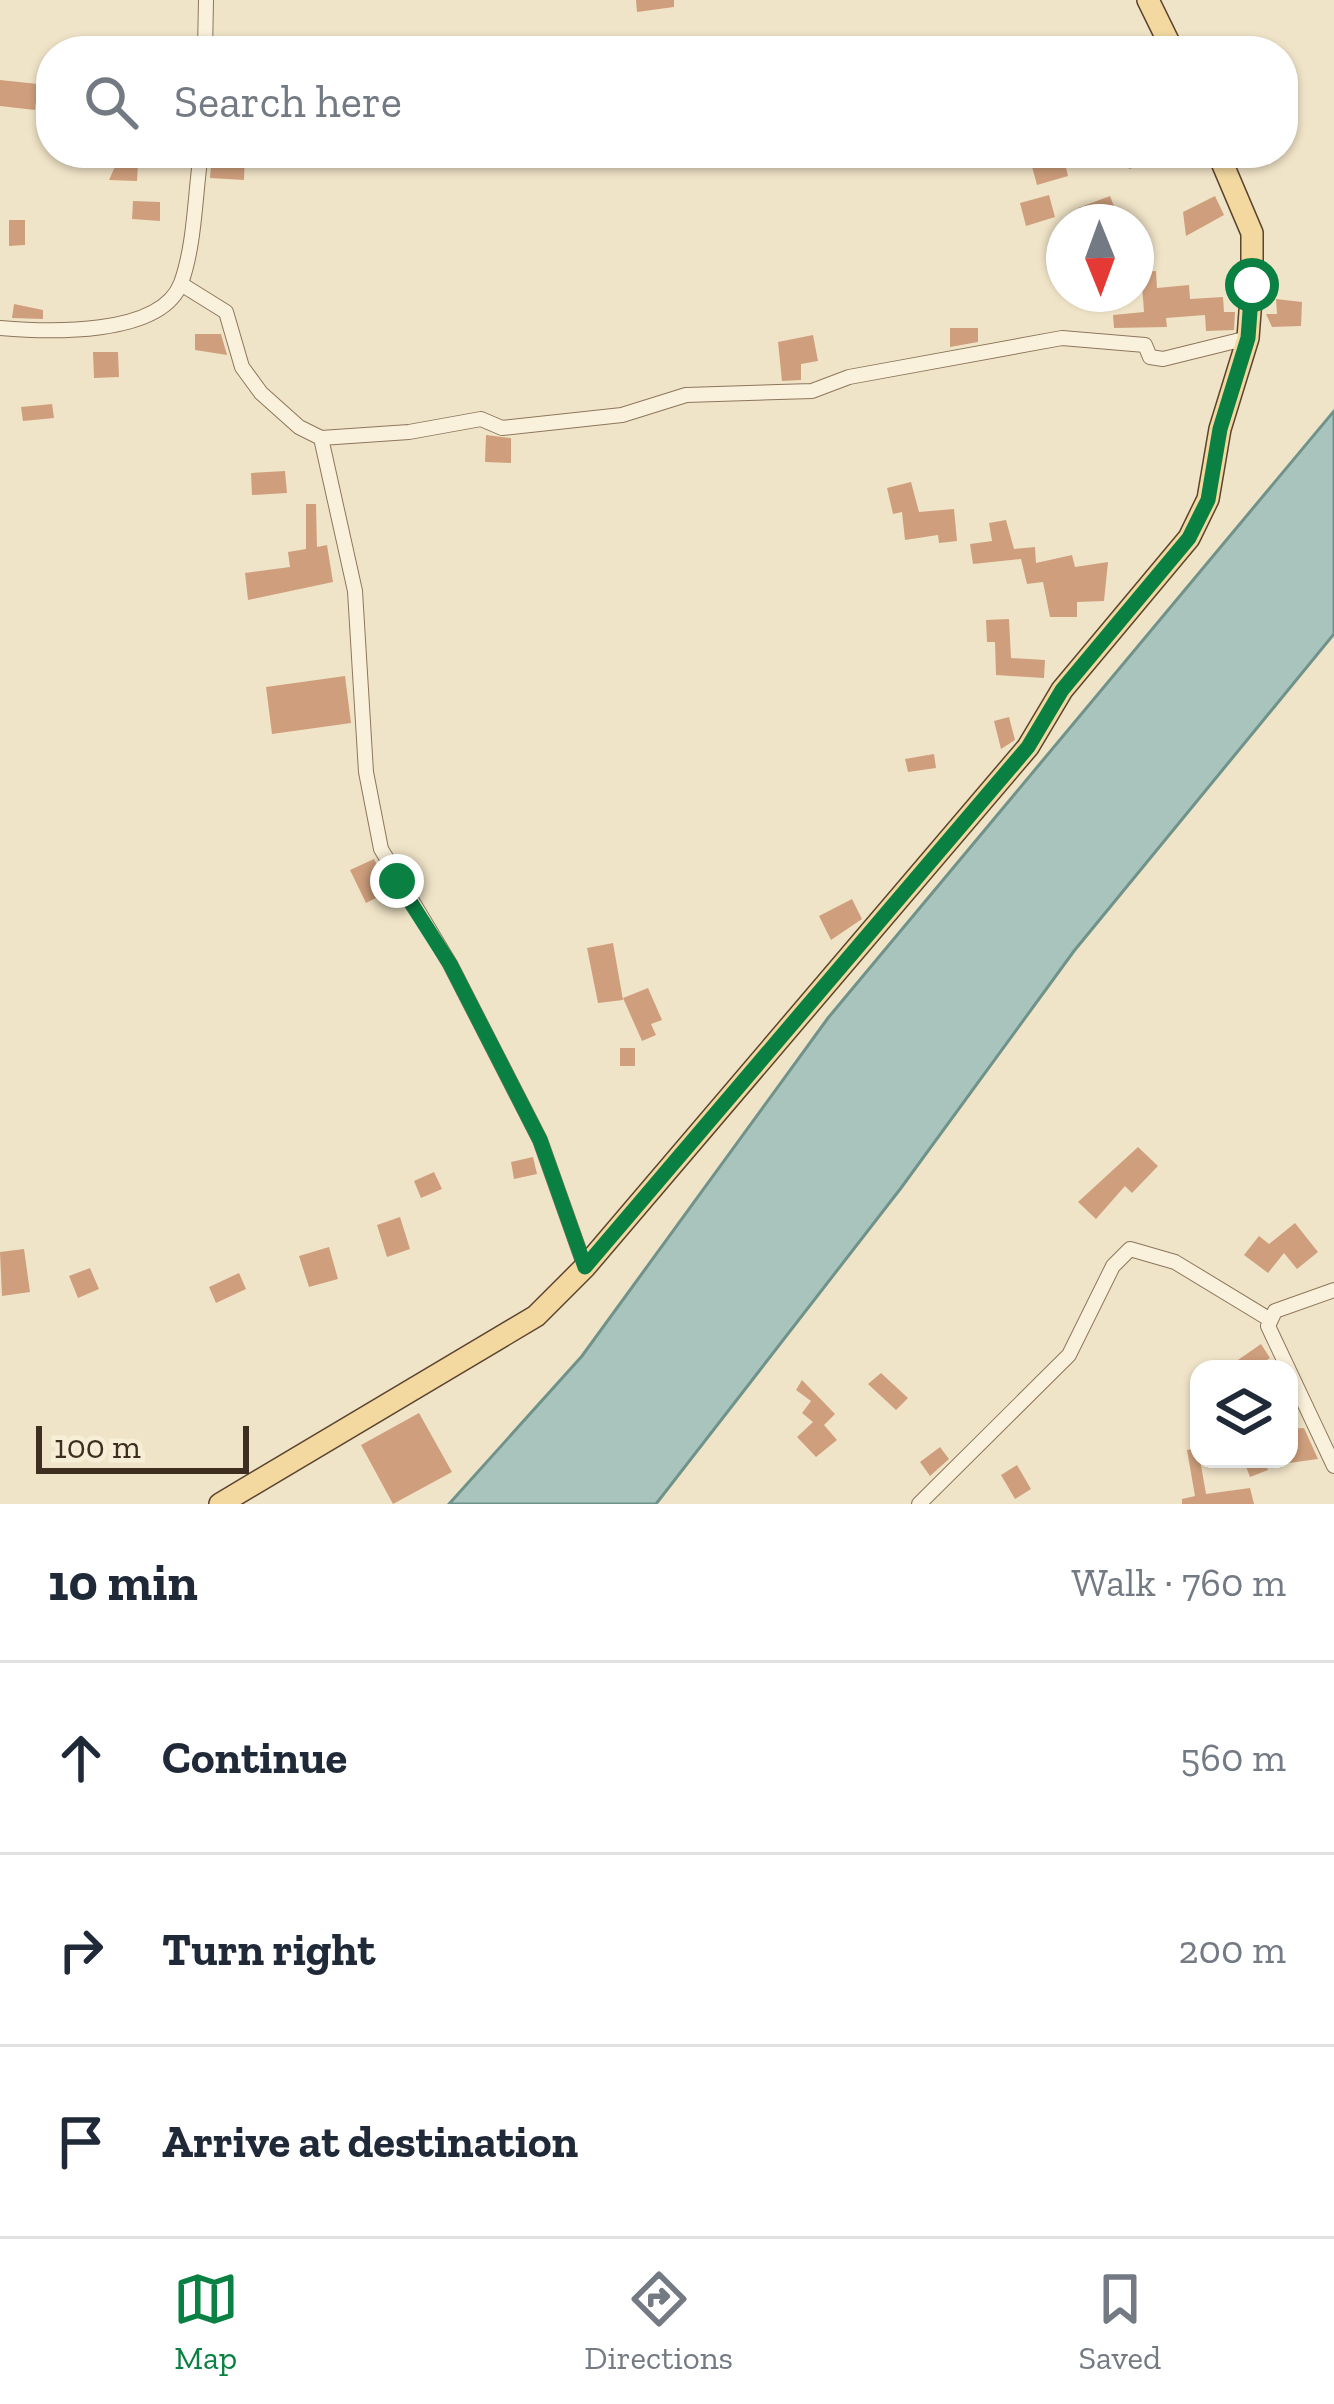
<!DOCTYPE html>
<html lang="en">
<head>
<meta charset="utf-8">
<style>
  body { margin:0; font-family:"Zilla Slab",serif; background:#f6f6f7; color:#1f2937 }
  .controls { position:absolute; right:36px; bottom:36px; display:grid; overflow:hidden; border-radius:24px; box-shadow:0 3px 9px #0004 }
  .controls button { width:108px; height:108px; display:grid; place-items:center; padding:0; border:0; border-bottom:3px solid #e0e1e3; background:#fff; color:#1f2937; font:60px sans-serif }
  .compass { position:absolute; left:1046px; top:204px; width:108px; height:108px; border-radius:50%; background:#fff; box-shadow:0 3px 9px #0004; rotate:179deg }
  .scale { position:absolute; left:36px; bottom:30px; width:213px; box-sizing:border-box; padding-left:12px; border:6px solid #3d2e20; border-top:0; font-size:33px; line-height:42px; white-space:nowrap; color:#3d2e20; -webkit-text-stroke:9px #f7eed8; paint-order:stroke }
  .stop { position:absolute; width:36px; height:36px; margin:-27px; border:9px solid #0b8043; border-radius:50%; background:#fff }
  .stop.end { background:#0b8043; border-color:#fff; box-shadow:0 3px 12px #0008 }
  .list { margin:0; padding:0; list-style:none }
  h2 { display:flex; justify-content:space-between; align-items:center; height:156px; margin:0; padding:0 48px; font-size:51px }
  h2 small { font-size:39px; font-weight:400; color:#747a83 }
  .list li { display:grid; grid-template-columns:78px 1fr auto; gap:36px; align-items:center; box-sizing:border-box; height:192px; padding:0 48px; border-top:3px solid #e0e1e3 }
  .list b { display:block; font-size:45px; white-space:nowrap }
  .list em { font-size:39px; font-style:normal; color:#747a83 }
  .icon { flex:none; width:66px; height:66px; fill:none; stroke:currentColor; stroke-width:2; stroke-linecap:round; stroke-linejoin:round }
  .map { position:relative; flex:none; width:1334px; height:1504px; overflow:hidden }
  .search { position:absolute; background:#fff; box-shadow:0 3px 9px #0004; left:36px; right:36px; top:36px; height:132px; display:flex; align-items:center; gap:30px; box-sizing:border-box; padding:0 42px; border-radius:48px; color:#747a83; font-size:45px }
  .sheet { height:732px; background:#fff }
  nav { display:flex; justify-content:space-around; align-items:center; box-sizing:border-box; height:168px; border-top:3px solid #e0e1e3; background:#fff; font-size:33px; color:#747a83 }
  nav a { display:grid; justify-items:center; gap:6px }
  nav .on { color:#0b8043 }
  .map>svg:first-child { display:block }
  .water { fill:#a9c4bc; stroke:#6f938a; stroke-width:3 }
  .building { fill:#cf9f7d }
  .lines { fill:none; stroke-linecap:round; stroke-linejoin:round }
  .minor-casing { stroke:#8d765c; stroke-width:16 }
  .primary-casing { stroke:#5b4430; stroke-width:24 }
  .minor { stroke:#faf1dc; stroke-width:14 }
  .primary { stroke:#f3d9a0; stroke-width:21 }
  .route { stroke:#0b8043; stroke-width:15 }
</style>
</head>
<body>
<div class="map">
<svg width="1334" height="1504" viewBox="0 0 1334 1504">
  <rect width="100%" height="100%" fill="#f0e4c8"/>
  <path class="water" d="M1334 411V634L1074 951 901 1188 656 1504H449L582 1356 828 1018Z"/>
  <path class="building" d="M636 0H674V7L637 12Z
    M0 80 38 84 35 110 0 106Z
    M212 153H245L244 180 210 178Z
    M1124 153H1176V157L1129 169Z
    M1063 155 1068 176 1037 185 1031 163Z
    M117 162 138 163 137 181 109 180Z
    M1049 195 1055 217 1026 226 1020 203Z
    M1110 196 1119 219 1084 222 1078 208Z
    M1215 196 1224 215 1186 236 1183 212Z
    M133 201 160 202V221L132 219Z
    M9 220H25V245L9 246Z
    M1156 271 1157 288 1189 285 1190 299 1223 297 1224 312H1235L1234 330 1206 331 1205 315 1166 318 1167 327 1114 328 1113 315 1144 312 1141 272Z
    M1276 299 1302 302 1301 326 1272 327 1266 314H1277Z
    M14 304 43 310V319L12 318Z
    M950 328H978V342L950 347Z
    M195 334H221L227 355 195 350Z
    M813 335 818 361 801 364V380L782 381 778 342Z
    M93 352H118L119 377 94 378Z
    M52 404 54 418 23 421 21 407Z
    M486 435 511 438V463L485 462Z
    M285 471 287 493 252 495 251 473Z
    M911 482 919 512 954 509 957 541 939 543 938 535 905 540 902 512 893 514 887 488Z
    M306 504H316L317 547 327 545 333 582 248 600 245 573 290 567 288 552 306 549Z
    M1006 520 1014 549 1035 547 1036 563 1072 555 1075 567 1108 562 1104 601 1077 602V617H1050L1043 582 1027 584 1021 559 973 564 970 544 992 541 989 523Z
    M1009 619 1011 658 1045 660 1044 678 996 675 995 642H987L986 620Z
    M345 676 351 723 272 734 266 687Z
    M1009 717 1015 740 1001 749 994 721Z
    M934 754 936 768 908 772 905 759Z
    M374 859 390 891 366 903 350 870Z
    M852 899 862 919 831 940 819 916Z
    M613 943 623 1000 598 1003 587 948Z
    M648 988 662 1020 651 1024 656 1035 642 1041 623 998Z
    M620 1048H635V1066H620Z
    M1138 1147 1158 1166 1132 1193 1125 1186 1096 1219 1078 1202Z
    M533 1157 537 1174 514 1179 511 1162Z
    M434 1172 442 1189 421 1198 414 1181Z
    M400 1217 410 1249 387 1257 377 1225Z
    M1295 1223 1318 1252 1297 1269 1284 1253 1268 1273 1244 1255 1259 1236 1269 1244Z
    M329 1247 338 1279 309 1287 299 1256Z
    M24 1249 30 1292 2 1296 0 1252Z
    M90 1268 99 1289 78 1298 69 1276Z
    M239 1273 246 1289 216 1303 209 1287Z
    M1261 1344 1270 1358 1253 1369H1225Z
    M881 1373 908 1398 896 1410 868 1384Z
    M802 1380 835 1414 824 1425 837 1440 816 1457 797 1437 813 1422 802 1413 811 1401 796 1390Z
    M419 1413 452 1472 393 1504 361 1445Z
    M1304 1428 1318 1459 1289 1463V1429Z
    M940 1447 949 1459 930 1476 920 1462Z
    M1198 1448 1206 1494 1250 1488 1254 1504H1182V1499L1195 1496 1187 1450Z
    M1243 1459H1264L1268 1470 1250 1477Z
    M1017 1465 1031 1489 1015 1499 1001 1475Z"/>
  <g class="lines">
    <g class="minor-casing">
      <path id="minor" d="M205 51 206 0
        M181 284 226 312 242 367 261 393 299 427 321 438 409 432 481 419 502 428 622 415 686 395 812 391 849 377 1062 338 1145 345 1150 357 1163 359 1248 338
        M0 328C46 332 161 337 181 283 195 245 195 193 201 153
        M321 438 355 591 366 772 381 849 450 964 540 1140 585 1267
        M1334 1290 1275 1311 1268 1326 1334 1466
        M919 1504 1069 1355 1113 1266 1130 1249 1175 1262 1269 1319"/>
    </g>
    <g class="primary-casing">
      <path id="primary" d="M1148 0 1173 51
        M220 1504 536 1316 585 1267 1028 747 1062 690 1189 538 1208 499 1220 429 1248 338 1252 285V233L1218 153"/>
    </g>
    <use href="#minor" class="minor"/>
    <use href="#primary" class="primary"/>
  </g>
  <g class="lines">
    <path class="route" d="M397 881 450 964 540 1140 585 1267 1028 747 1062 690 1189 538 1208 500 1220 429 1248 338 1252 285"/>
  </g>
</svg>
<div class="controls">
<button><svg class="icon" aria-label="layers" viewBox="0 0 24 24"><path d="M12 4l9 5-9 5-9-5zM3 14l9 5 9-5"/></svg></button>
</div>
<svg class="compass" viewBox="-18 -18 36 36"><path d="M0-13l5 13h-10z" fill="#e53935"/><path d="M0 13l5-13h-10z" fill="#747a83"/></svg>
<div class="scale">100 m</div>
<div class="stop" style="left:1252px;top:285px"></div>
<div class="stop end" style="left:397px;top:881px"></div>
<div class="search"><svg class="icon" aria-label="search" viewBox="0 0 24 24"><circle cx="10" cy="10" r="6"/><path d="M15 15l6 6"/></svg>Search here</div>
</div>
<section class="sheet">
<h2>10 min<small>Walk · 760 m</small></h2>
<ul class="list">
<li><svg class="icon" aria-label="ahead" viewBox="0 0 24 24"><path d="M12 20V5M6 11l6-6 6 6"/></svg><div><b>Continue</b></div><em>560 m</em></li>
<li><svg class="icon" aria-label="right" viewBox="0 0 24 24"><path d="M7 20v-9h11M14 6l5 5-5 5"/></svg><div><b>Turn right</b></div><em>200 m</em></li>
<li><svg class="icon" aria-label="arrive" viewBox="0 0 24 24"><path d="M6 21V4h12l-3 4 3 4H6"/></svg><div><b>Arrive at destination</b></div></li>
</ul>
</section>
<nav>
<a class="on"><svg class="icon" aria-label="map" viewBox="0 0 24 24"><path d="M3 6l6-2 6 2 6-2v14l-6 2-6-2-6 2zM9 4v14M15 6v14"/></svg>Map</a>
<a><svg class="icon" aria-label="directions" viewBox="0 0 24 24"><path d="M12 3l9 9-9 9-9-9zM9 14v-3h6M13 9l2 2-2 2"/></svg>Directions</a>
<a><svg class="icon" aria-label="saved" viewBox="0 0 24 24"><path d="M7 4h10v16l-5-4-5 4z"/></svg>Saved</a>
</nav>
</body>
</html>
